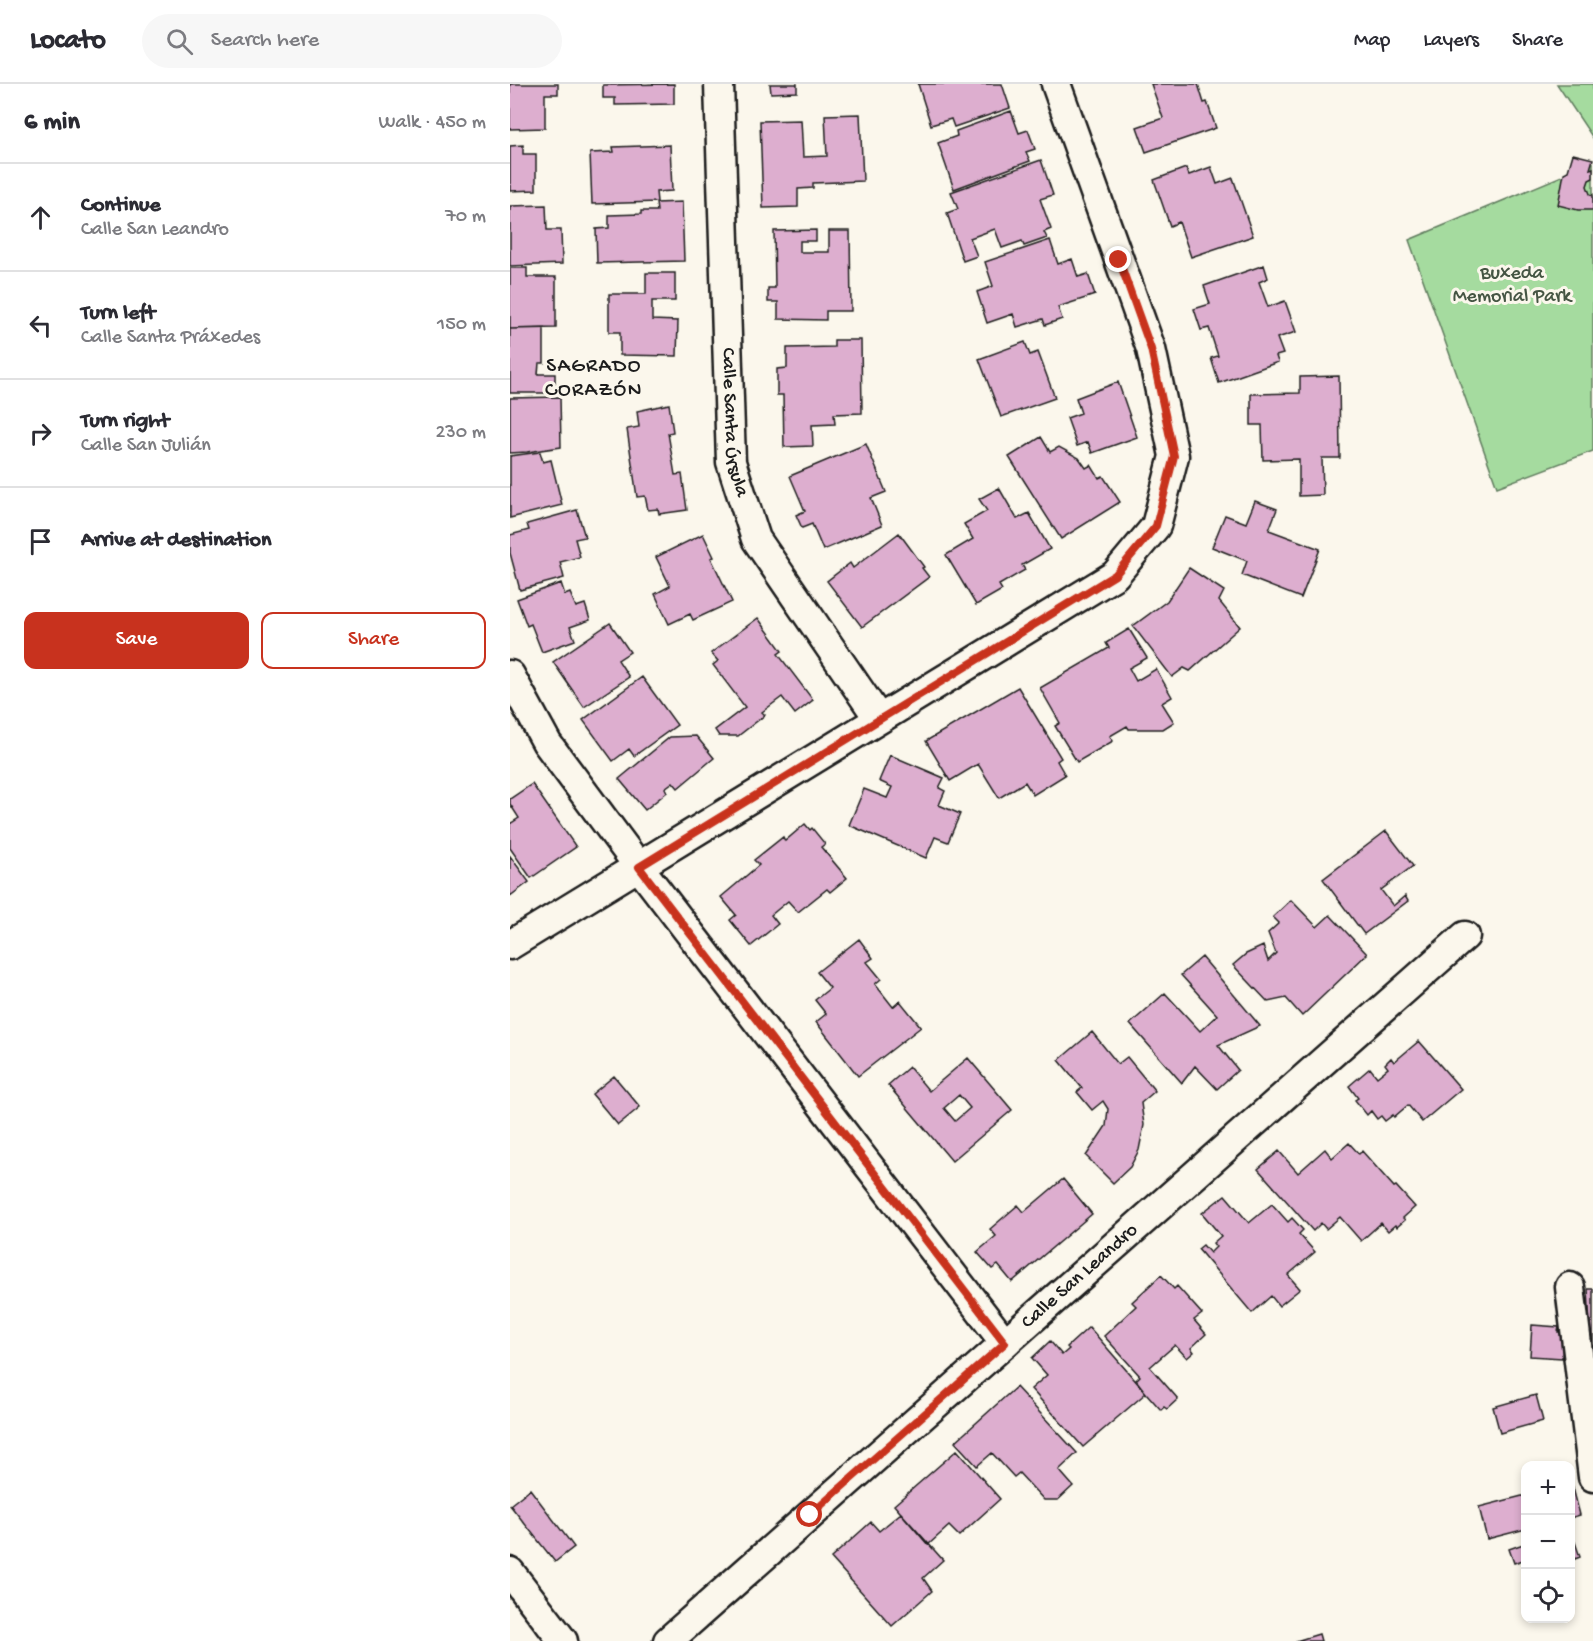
<!DOCTYPE html>
<html lang="en">
<head>
<meta charset="utf-8">
<style>
  body { margin:0; font-family:"Gochi Hand",sans-serif; background:#f7f7f7; color:#2b2b33 }
  .controls { position:absolute; right:18px; bottom:18px; display:grid; overflow:hidden; border-radius:12px; box-shadow:0 3px 9px #0003 }
  .controls button { width:54px; height:54px; display:grid; place-items:center; padding:0; border:0; border-bottom:2px solid #e1e1e2; background:#fff; color:#2b2b33; font:30px sans-serif }
  .stop { position:absolute; width:18px; height:18px; margin:-14px; border:4px solid #c8321e; border-radius:50%; background:#fff }
  .stop.end { background:#c8321e; border-color:#fff; box-shadow:0 2px 6px #0008 }
  .list { margin:0; padding:0; list-style:none }
  h2 { display:flex; justify-content:space-between; align-items:center; height:78px; margin:0; padding:0 24px; font-size:26px }
  h2 small { font-size:20px; font-weight:400; color:#7c7c81 }
  .list li { display:grid; grid-template-columns:39px 1fr auto; gap:18px; align-items:center; box-sizing:border-box; height:108px; padding:0 24px; border-top:2px solid #e1e1e2 }
  .list b { display:block; font-size:22px; white-space:nowrap }
  .list p { margin:0; font-size:20px; white-space:nowrap; color:#7c7c81 }
  .list em { font-size:20px; font-style:normal; color:#7c7c81 }
  .actions { display:flex; gap:12px; padding:18px 24px }
  .actions a { flex:1; padding:14px 0; border:2px solid #c8321e; border-radius:12px; text-align:center; font-size:21px; color:#c8321e }
  .actions .main { background:#c8321e; color:#fff }
  .icon { flex:none; width:33px; height:33px; fill:none; stroke:currentColor; stroke-width:2; stroke-linecap:round; stroke-linejoin:round }
  .map { position:relative; flex:none; width:1083px; height:1557px; overflow:hidden }
  header { display:flex; align-items:center; gap:36px; box-sizing:border-box; height:84px; padding:0 30px; background:#fff; border-bottom:2px solid #e1e1e2 }
  header strong { font-size:28px }
  nav { display:flex; gap:33px; margin-inline-start:auto; font-size:21px }
  .search { width:420px; height:54px; background:#f7f7f7; display:flex; align-items:center; gap:15px; box-sizing:border-box; padding:0 21px; border-radius:33px; color:#7c7c81; font-size:22px }
  main { display:flex }
  aside { flex:1; background:#fff }
  .map>svg:first-child { display:block }
  .green { fill:#a5db9f; stroke:#607c5e; stroke-width:1.5 }
  .building { fill:#ddaecf; stroke:#1c1c1c; stroke-width:1.5; fill-rule:evenodd }
  .lines { fill:none; stroke-linecap:round; stroke-linejoin:round }
  .minor-casing { stroke:#1c1c1c; stroke-width:33 }
  .minor { stroke:#fbf7ec; stroke-width:28 }
  .route { stroke:#c8321e; stroke-width:8 }
  .labels { text-anchor:middle; dominant-baseline:central; stroke-width:6; stroke-linejoin:round; paint-order:stroke }
  .park-label { font-size:20px; fill:#455543; stroke:#fbf7ec }
  .street-label { font-size:20px; fill:#1c1c1c; stroke:#fbf7ec }
  .neighbourhood-label { font-size:21px; letter-spacing:1.5px; fill:#1c1c1c; stroke:#fbf7ec }
</style>
</head>
<body>
<header>
<strong>Locato</strong>
<div class="search"><svg class="icon" aria-label="search" viewBox="0 0 24 24"><circle cx="10" cy="10" r="6"/><path d="M15 15l6 6"/></svg>Search here</div>
<nav><a>Map</a><a>Layers</a><a>Share</a></nav>
</header>
<main>
<aside>
<h2>6 min<small>Walk · 450 m</small></h2>
<ul class="list">
<li><svg class="icon" aria-label="ahead" viewBox="0 0 24 24"><path d="M12 20V5M6 11l6-6 6 6"/></svg><div><b>Continue</b><p>Calle San Leandro</p></div><em>70 m</em></li>
<li><svg class="icon" aria-label="left" viewBox="0 0 24 24"><path d="M17 20v-9H6M10 6l-5 5 5 5"/></svg><div><b>Turn left</b><p>Calle Santa Práxedes</p></div><em>150 m</em></li>
<li><svg class="icon" aria-label="right" viewBox="0 0 24 24"><path d="M7 20v-9h11M14 6l5 5-5 5"/></svg><div><b>Turn right</b><p>Calle San Julián</p></div><em>230 m</em></li>
<li><svg class="icon" aria-label="arrive" viewBox="0 0 24 24"><path d="M6 21V4h12l-3 4 3 4H6"/></svg><div><b>Arrive at destination</b></div></li>
</ul>
<div class="actions"><a class="main">Save</a><a>Share</a></div>
</aside>
<div class="map">
<svg width="1083" height="1557" viewBox="0 0 1083 1557">
  <rect width="100%" height="100%" fill="#fbf7ec"/>
  <filter id="ink" filterUnits="userSpaceOnUse"><feTurbulence type="fractalNoise" baseFrequency=".0167" numOctaves="2"/><feDisplacementMap in="SourceGraphic" scale="12" xChannelSelector="R" yChannelSelector="G"/><feConvolveMatrix kernelMatrix="1 2 1 2 8 2 1 2 1" color-interpolation-filters="sRGB"/></filter>
  <g filter="url(#ink)">
    <path class="green" d="M1047 0H1083V54Z
      M1083 79V367L987 403 899 156Z"/>
    <path class="building" d="M0 0H48V10H35V44L0 45Z
      M164 0V20L105 21V14H93V1Z
      M260 0H287V8L261 9Z
      M408 0H492L500 24 444 43 441 35 421 41Z
      M641 0H688L694 19 697 18 706 44 636 68 627 43 653 34Z
      M501 27 509 49 518 46 525 65 516 68 520 77 444 105 428 59 447 52 446 47Z
      M350 30 353 97 303 99V104L288 105V123L253 124 250 37 291 36 293 73 317 72 315 31Z
      M13 61V70H26V106L0 107V62Z
      M160 61 162 107 146 108 147 118 82 120 80 69 104 68 103 63Z
      M1063 70 1083 75 1080 85 1083 84V94L1079 96 1077 102 1080 110 1083 111V126H1068L1048 121 1054 89 1058 87Z
      M531 76 543 111 530 115 541 145 534 148 537 154 514 162 512 157 492 164 485 145 460 154 467 172 453 177 437 129 448 125 441 108Z
      M701 83 707 100 723 94 743 152 681 173 669 138 660 142 644 96 676 84 679 91Z
      M172 118 174 177 87 179 86 145 99 144V131L131 130V127H147L146 119Z
      M36 121 37 146H51L52 180 0 182V122Z
      M306 146V157H290V168H319V147H340L341 227H316V236L268 235V218H258V204H265L264 147Z
      M540 156 548 180 562 175 568 193 578 190 585 211 548 223 552 235 535 241 533 235 507 243 503 230 477 239 467 208 483 202 475 178Z
      M754 181 758 194 749 198 758 223 775 217 786 248 767 254 773 270 766 272 768 278 709 299 701 274 708 272 699 244 691 246 684 225 700 220 694 202Z
      M0 184H17V193H46V244L0 245Z
      M136 189H165V217H142V236L168 237 167 272 110 271V248H99V210H136Z
      M34 244V279H29L28 290H45V309H0V245Z
      M324 256H351L352 329 324 330 325 340 302 341 303 362 274 363 273 311H267V285L277 284V264L324 263Z
      M515 258 520 271 528 268 545 314 491 333 469 275Z
      M829 292 830 374H812L813 411 789 412V375L753 376 752 341H741V310L790 309V293Z
      M608 298 627 353 582 369 578 358 567 362 557 334 571 329 566 314Z
      M50 313 51 363 17 368 0 369V314Z
      M159 320 163 348 158 349 165 391 172 390 177 426 149 430 148 425 138 426 135 412 127 413 117 345 129 343 127 327Z
      M531 353 540 368 549 363 569 374 576 384 581 381 589 394 593 392 610 418 551 455 499 373Z
      M356 360 376 408 361 414 372 441 313 466 302 440 292 444 286 431 295 427 280 392Z
      M30 368 33 378 41 376 52 421 0 434V372Z
      M489 404 507 435 519 429 540 465 512 481 515 486 489 501 492 506 466 521 436 471 463 455 454 440 477 427 469 415Z
      M745 417 767 425 759 446 810 465 791 514 732 491 737 477 702 463 715 431 736 439Z
      M67 426 75 453 65 455 70 473 50 478 54 494 10 506 0 469V451L19 446 17 440Z
      M389 449 414 483 412 484 419 493 352 543 317 497 340 479 343 484Z
      M193 450 204 473 201 474 222 518 183 536 180 530 159 540 145 510 160 502 146 473Z
      M679 484 714 507 709 517 730 543 680 587 674 584 662 593 623 542 657 517Z
      M51 499 55 511 60 509 66 523 75 520 80 536 60 543 65 556 32 568 21 540 17 542 7 515Z
      M248 534 272 567 268 570 303 616 285 630 272 613 252 628 255 631 228 652H209L205 646 235 623 203 581 208 577 201 569Z
      M100 539 120 568 108 576 119 593 74 623 43 578Z
      M619 545 637 574 619 584 626 597 646 585 662 613 652 619 664 638 653 645H619L617 642 600 652 603 657 567 678 545 642 550 639 530 604 599 564 596 559Z
      M132 593 167 641 124 672 119 665 103 677 73 636Z
      M508 603 551 674 547 677 555 691 523 711 515 698 489 714 468 680 440 697 416 657Z
      M186 652 204 674 168 704 163 698 155 704 157 708 135 726 109 695 160 653Z
      M380 671 434 694 429 704 435 707 429 721 450 730 438 758 425 753 416 774 339 741 354 705 377 714 382 703 369 697Z
      M22 700 66 763 21 794 0 764V740L9 734 0 720V715Z
      M295 740 300 746 302 744 315 760 311 763 337 794 320 808 317 805 288 828 278 817 261 831 268 840 241 862 220 836 226 831 211 813 249 781 244 776 273 753 275 757Z
      M876 747 903 782 871 806 883 822 895 812 898 817 854 850 813 795Z
      M0 772 19 798 0 812Z
      M781 816 807 843 820 831 857 870 792 932 776 914 758 918 723 881 736 870 753 862 758 877 766 869 758 849 769 839 763 833Z
      M349 855 363 874 357 878 371 895 365 900 383 923 390 917 411 943 348 992 306 938 316 930 305 916 320 904 307 888Z
      M692 873 750 942 708 961 728 986 707 1005 685 982 672 999 620 940 655 909 690 947 707 931 671 891Z
      M582 948 608 980 617 973 645 1007 631 1019 634 1041 629 1066 620 1083 603 1099 576 1072 596 1042 598 1025 593 1017 582 1026 567 1008 572 1004 549 976Z
      M909 957 951 1005 912 1038 898 1021 884 1033 883 1031 875 1037 871 1032 867 1035 861 1027 857 1031 845 1016 848 1014 839 1002 860 984 867 993 878 984 875 980 881 974 884 978Z
      M458 974 502 1026 442 1077 378 1001 399 983 419 1007ZM449 1011 460 1024 445 1037 434 1024Z
      M104 992 130 1023 108 1041 82 1010Z
      M839 1059 849 1070 852 1067 884 1103 886 1102 905 1123 893 1134 895 1136 887 1143 885 1141 878 1147 871 1139 851 1157 830 1133 816 1145 811 1139 803 1147 748 1085 769 1067 788 1089 815 1065 822 1074Z
      M553 1095 582 1130 502 1198 488 1181 482 1185 467 1168 486 1152 480 1145 508 1121 514 1128Z
      M715 1111 739 1139 762 1120 778 1138 782 1134 793 1146 789 1150 805 1168 778 1191 790 1205 769 1222 761 1212 742 1229 688 1165 693 1161 700 1169 706 1163 703 1159 711 1152 692 1129Z
      M651 1191 664 1205 667 1202 692 1230 684 1236 696 1250 681 1264 684 1268 677 1274 665 1261 640 1283 668 1315 657 1325 654 1323 651 1326 636 1309 626 1296 630 1292 594 1252 626 1222 622 1218Z
      M1078 1205H1083V1280H1082Z
      M1022 1241 1049 1243 1048 1248H1054L1052 1274 1020 1272Z
      M579 1243 636 1309 573 1363 521 1305 537 1291 522 1274 540 1257 552 1271 559 1265 557 1263Z
      M506 1303 567 1369 549 1386 563 1402 548 1416H534L509 1389 504 1393 482 1369 467 1382 445 1358Z
      M1026 1311 1033 1337 990 1349 983 1323Z
      M447 1366 490 1415 449 1452 439 1442 418 1461 384 1421Z
      M1060 1400H1062L1070 1431 1060 1434Z
      M20 1405 64 1463 45 1478 0 1421Z
      M1016 1411V1445L977 1455 969 1423Z
      M391 1429 433 1476 413 1494 422 1507 382 1542 321 1474 361 1438 369 1447Z
      M1060 1458H1065L1070 1473 1060 1477Z
      M1016 1459V1475L1004 1479 999 1465Z
      M809 1550 811 1557H786Z"/>
    <g class="lines">
      <g class="minor-casing">
        <g id="minor">
          <path id="s1" d="M209 0 221 378 246 455 369 635"/>
          <path d="M0 591 37 659 129 783 495 1259"/>
          <path d="M0 861 605 491 646 442 664 372 641 265 546 0"/>
          <path d="M1060 1203 1083 1393"/>
          <path d="M0 1488 53 1557"/>
          <path id="s2" d="M158 1557 955 852"/>
        </g>
      </g>
      <use href="#minor" class="minor"/>
    </g>
  </g>
  <g class="lines" filter="url(#ink)">
    <path class="route" d="M300 1431 495 1259 129 783 605 491 646 442 664 372 641 265 609 176"/>
  </g>
  <g class="labels">
    <g class="park-label">
      <text x="1002" y="190">Buxeda<tspan x="1002" dy="23">Memorial Park</tspan></text>
    </g>
    <g class="street-label">
      <text stroke="none"><textPath href="#s1" startOffset="339">Calle Santa Úrsula</textPath></text>
      <text stroke="none"><textPath href="#s2" startOffset="550">Calle San Leandro</textPath></text>
    </g>
    <g class="neighbourhood-label">
      <text x="84" y="283">SAGRADO<tspan x="84" dy="24">CORAZÓN</tspan></text>
    </g>
  </g>
</svg>
<div class="controls">
<button>+</button>
<button>−</button>
<button><svg class="icon" aria-label="locate" viewBox="0 0 24 24"><circle cx="12" cy="12" r="6"/><path d="M12 2v4M12 18v4M2 12h4M18 12h4"/></svg></button>
</div>
<div class="stop" style="left:300px;top:1431px"></div>
<div class="stop end" style="left:609px;top:176px"></div>
</div>
</main>
</body>
</html>
